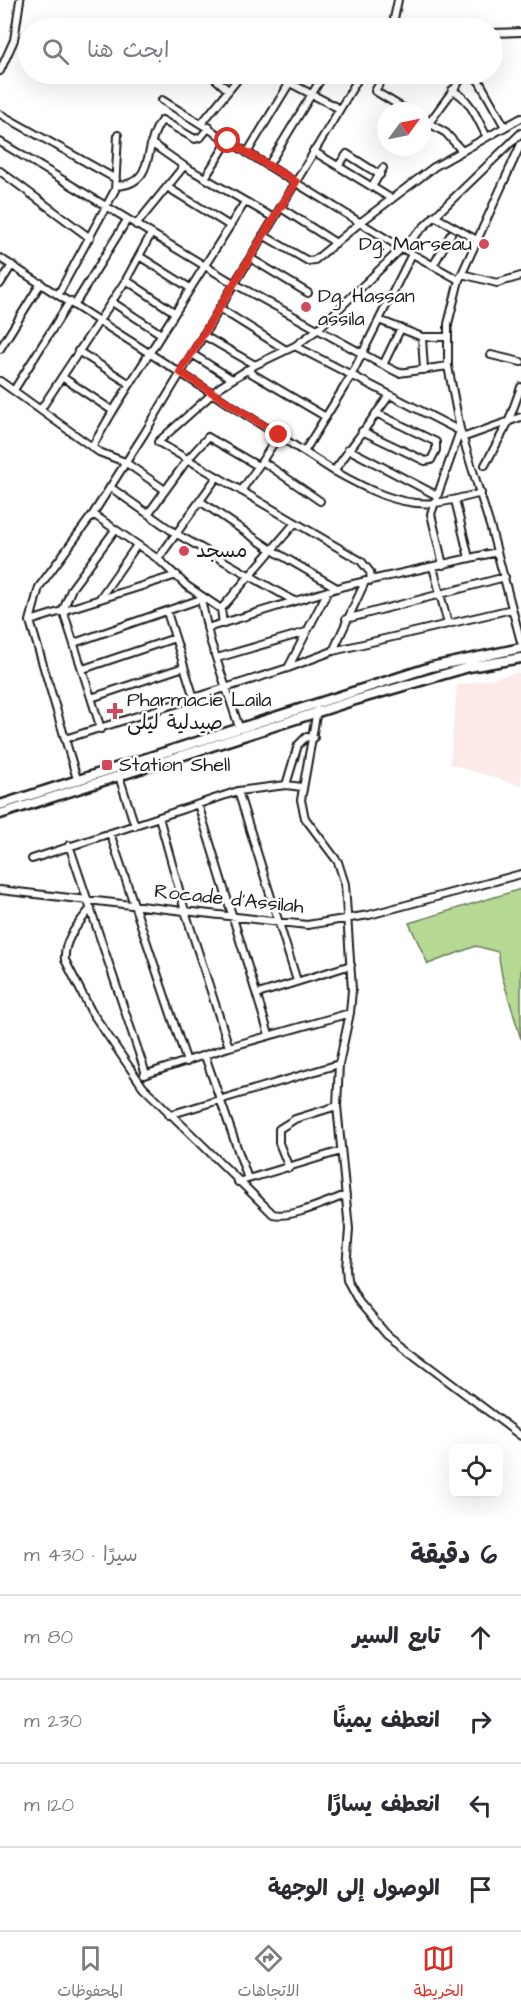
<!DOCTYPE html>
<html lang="ar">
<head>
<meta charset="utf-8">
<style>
  body { margin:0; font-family:"Architects Daughter","Playpen Sans Arabic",sans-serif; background:#f2f2f3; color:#2b2b33; direction:rtl }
  .controls { position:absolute; right:18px; bottom:18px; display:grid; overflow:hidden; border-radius:12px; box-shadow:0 6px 24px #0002 }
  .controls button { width:54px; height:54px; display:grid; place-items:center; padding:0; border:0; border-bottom:2px solid #e1e1e2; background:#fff; color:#2b2b33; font:30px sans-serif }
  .compass { position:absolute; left:377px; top:102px; width:54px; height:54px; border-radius:50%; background:#fff; box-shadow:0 6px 24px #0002; rotate:57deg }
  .stop { position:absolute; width:18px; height:18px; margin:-14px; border:4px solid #d93025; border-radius:50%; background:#fff }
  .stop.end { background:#d93025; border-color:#fff; box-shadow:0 2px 6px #0008 }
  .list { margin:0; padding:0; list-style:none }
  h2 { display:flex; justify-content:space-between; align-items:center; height:78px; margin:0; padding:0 24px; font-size:26px }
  h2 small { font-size:20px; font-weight:400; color:#7c7c81 }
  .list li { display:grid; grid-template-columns:39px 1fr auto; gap:18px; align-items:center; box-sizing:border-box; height:84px; padding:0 24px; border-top:2px solid #e1e1e2 }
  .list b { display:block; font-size:22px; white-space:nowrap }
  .list em { font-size:20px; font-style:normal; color:#7c7c81 }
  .icon { flex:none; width:33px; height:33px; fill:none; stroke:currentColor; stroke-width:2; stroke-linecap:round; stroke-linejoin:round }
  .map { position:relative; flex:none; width:521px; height:1516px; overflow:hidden; direction:ltr }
  .search { position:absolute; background:#fff; box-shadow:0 6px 24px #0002; left:18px; right:18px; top:18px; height:66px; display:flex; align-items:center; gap:15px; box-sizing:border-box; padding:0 21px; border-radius:33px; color:#7c7c81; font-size:22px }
  .sheet { height:414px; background:#fff }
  nav { display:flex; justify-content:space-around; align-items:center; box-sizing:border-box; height:84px; border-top:2px solid #e1e1e2; background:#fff; font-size:16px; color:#7c7c81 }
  nav a { display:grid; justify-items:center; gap:3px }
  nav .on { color:#d93025 }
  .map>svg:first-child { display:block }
  .built { fill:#fbeae8 }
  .green { fill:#b6d994; stroke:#697a58; stroke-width:1.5 }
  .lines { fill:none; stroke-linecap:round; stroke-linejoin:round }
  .minor-casing { stroke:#1c1c1c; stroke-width:10 }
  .major-casing { stroke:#1c1c1c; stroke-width:13 }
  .minor { stroke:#fff; stroke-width:6 }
  .major { stroke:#fff; stroke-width:8 }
  .route { stroke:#d93025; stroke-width:8 }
  .poi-dot { fill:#d1495b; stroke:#fff; stroke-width:2 }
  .labels { text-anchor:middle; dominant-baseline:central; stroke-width:5; stroke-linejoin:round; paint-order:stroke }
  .poi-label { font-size:20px; fill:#1c1c1c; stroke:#fff; text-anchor:start }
  .street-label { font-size:20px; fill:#1c1c1c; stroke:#fff }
</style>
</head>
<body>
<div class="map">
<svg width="521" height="1516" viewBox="0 0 521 1516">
  <rect width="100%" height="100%" fill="#fff"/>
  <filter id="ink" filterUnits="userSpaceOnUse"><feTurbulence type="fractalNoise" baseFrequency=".0167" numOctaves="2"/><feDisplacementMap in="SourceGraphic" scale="12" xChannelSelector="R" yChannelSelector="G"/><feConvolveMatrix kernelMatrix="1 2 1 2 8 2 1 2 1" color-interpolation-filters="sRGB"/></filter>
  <g filter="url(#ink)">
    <path class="built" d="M521 672V786L450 764 457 686Z"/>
    <path class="green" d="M521 889V1039L502 976 498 952 476 946 428 964 409 923Z"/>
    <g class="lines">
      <g class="minor-casing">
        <path id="minor" d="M392 28 398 0
          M492 33 521 32
          M0 71 14 40 20 0
          M210 74 228 90
          M470 74 479 81 505 127
          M384 76 375 91 408 111
          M290 83 338 108
          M452 90C471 99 477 119 487 137
          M162 100 398 246 459 280
          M0 114 116 179
          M422 119 446 133 462 151
          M202 123 242 74
          M429 123 465 74
          M0 142 233 283 383 365 399 373 448 366
          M151 143 184 166 274 218
          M521 144 459 280 448 324V366L460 429 491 529 521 642
          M313 151 392 199
          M247 153 295 74
          M268 166 324 74
          M338 166 347 154 380 175
          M0 171 90 238
          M205 178 228 141
          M116 186C158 184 142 144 162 120L195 139 201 137 209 127
          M167 187 230 226
          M372 187 383 168
          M281 208 336 243
          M434 216 477 240
          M136 225 184 166
          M151 234 126 280 62 377 113 411 245 202
          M263 235 308 261 315 260 361 222 434 167 521 118
          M139 256 190 288
          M0 258 334 471C364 488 400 507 435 503 451 501 466 497 481 493
          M250 258 308 293
          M433 266 451 234
          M462 274 497 283 521 276
          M126 280 174 312
          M0 284 12 265
          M59 293 115 190 118 135
          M112 302 161 334
          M75 304 127 220
          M219 308 286 350
          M379 320 422 337H448
          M203 335 255 365
          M422 337 424 370
          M295 346 460 431
          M0 349 41 283
          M78 351 130 384
          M192 354 232 379
          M491 355 521 362
          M383 365 401 328
          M246 370 326 417
          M0 381 99 452 125 462 165 490
          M14 390 70 301
          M41 409 62 377
          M362 431 425 461 431 460 436 450V442L376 413
          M462 438 521 417
          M92 447 113 411
          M348 449 436 495
          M304 452 351 376 412 254
          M262 461 279 435
          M485 465 508 423 521 387
          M334 471 389 396
          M110 487 175 533 294 601
          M241 491 262 461 320 501
          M455 500 469 558
          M200 501 272 550 337 588
          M93 514 158 559 187 586 221 609
          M148 514 188 459 208 437 258 466
          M158 559 217 477
          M443 565 431 514 460 431
          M433 567 448 624
          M371 581 370 572 361 561 158 442 220 387 255 365 295 346 317 330 521 133
          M200 595 210 640 239 727
          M100 598 137 545
          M167 612 194 698
          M346 619 505 577
          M30 621 177 575
          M223 624 221 609 295 523
          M207 628 344 586 497 552
          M74 643 201 599
          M333 651 365 582
          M217 658 306 632
          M288 668 328 591
          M83 669 175 638
          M91 698 184 667
          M317 710 301 800 305 818 338 862 345 884 352 990 350 1013 339 1064 337 1106 349 1229 346 1268 347 1280 359 1302 387 1335 521 1436
          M101 729 63 610 72 588 115 530
          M65 739 288 668 333 651 512 609
          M119 776 135 826
          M77 779 30 621 39 587 93 514 144 434 361 74
          M286 785 298 745 306 737 314 738
          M238 791 286 785 302 787
          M198 804 269 1035
          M159 817 185 911 229 1047
          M110 833 187 1062
          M69 845 146 1074
          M32 859 238 791 297 981
          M0 890 307 925 369 915 521 874
          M91 908C79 923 63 940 65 960L91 1011 143 1087 273 1214C291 1219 328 1201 346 1195
          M258 994 351 965
          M205 1056 248 1179
          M144 1075 229 1047 350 1013
          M169 1115 339 1064
          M289 1168 279 1143V1129L295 1119 337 1106
          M238 1182 341 1151"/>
      </g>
      <g class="major-casing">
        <path id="major" d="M0 805 431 667 521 648
          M0 814 352 701 469 667 521 658"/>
      </g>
      <use href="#minor" class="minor"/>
      <use href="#major" class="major"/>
    </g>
  </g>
  <g class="lines" filter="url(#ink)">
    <path class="route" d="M228 141 296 182 180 372 279 435"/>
  </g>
  <g class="poi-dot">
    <circle cx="484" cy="244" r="6"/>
    <circle cx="306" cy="307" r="6"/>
    <circle cx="184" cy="551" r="6"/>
    <path d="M112 702h6v6h6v6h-6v6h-6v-6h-6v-6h6z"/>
    <rect x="101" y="759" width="12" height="12" rx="3"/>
  </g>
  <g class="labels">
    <g class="poi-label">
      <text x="472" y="244" text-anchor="end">Dg. Marseau</text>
      <text x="318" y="296">Dg. Hassan<tspan x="318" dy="23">assila</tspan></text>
      <text x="196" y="551">مسجد</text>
      <text x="127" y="700">Pharmacie Laila<tspan x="127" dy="23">صيدلية ليلى</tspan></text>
      <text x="119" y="765">Station Shell</text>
    </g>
    <g class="street-label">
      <text transform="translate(229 899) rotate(6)">Rocade d'Assilah</text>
    </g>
  </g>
</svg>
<div class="controls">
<button><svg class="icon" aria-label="locate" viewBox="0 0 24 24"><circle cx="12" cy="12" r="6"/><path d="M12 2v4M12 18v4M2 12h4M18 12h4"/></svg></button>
</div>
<svg class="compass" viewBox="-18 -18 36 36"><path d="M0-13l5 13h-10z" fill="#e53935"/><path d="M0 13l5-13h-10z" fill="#7c7c81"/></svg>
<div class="stop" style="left:228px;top:141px"></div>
<div class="stop end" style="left:279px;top:435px"></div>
<div class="search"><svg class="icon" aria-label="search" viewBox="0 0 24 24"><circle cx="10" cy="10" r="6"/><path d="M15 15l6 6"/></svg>ابحث هنا</div>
</div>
<section class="sheet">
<h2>6 دقيقة<small>سيرًا · 430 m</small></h2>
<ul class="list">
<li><svg class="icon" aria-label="ahead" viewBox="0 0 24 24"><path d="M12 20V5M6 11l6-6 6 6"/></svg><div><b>تابع السير</b></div><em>80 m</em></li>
<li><svg class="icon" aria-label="right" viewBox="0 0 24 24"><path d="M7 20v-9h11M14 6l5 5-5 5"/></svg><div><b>انعطف يمينًا</b></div><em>230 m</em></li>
<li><svg class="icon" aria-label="left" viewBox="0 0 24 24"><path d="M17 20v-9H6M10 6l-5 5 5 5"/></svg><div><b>انعطف يسارًا</b></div><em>120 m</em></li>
<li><svg class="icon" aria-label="arrive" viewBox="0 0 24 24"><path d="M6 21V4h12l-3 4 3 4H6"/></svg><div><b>الوصول إلى الوجهة</b></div></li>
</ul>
</section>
<nav>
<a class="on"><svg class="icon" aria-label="map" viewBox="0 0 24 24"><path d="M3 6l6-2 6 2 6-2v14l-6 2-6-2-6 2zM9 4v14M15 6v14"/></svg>الخريطة</a>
<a><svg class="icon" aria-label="directions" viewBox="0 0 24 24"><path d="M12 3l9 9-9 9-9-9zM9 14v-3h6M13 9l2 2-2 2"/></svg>الاتجاهات</a>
<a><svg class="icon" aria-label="saved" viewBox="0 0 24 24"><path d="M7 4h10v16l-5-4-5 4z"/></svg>المحفوظات</a>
</nav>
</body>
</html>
